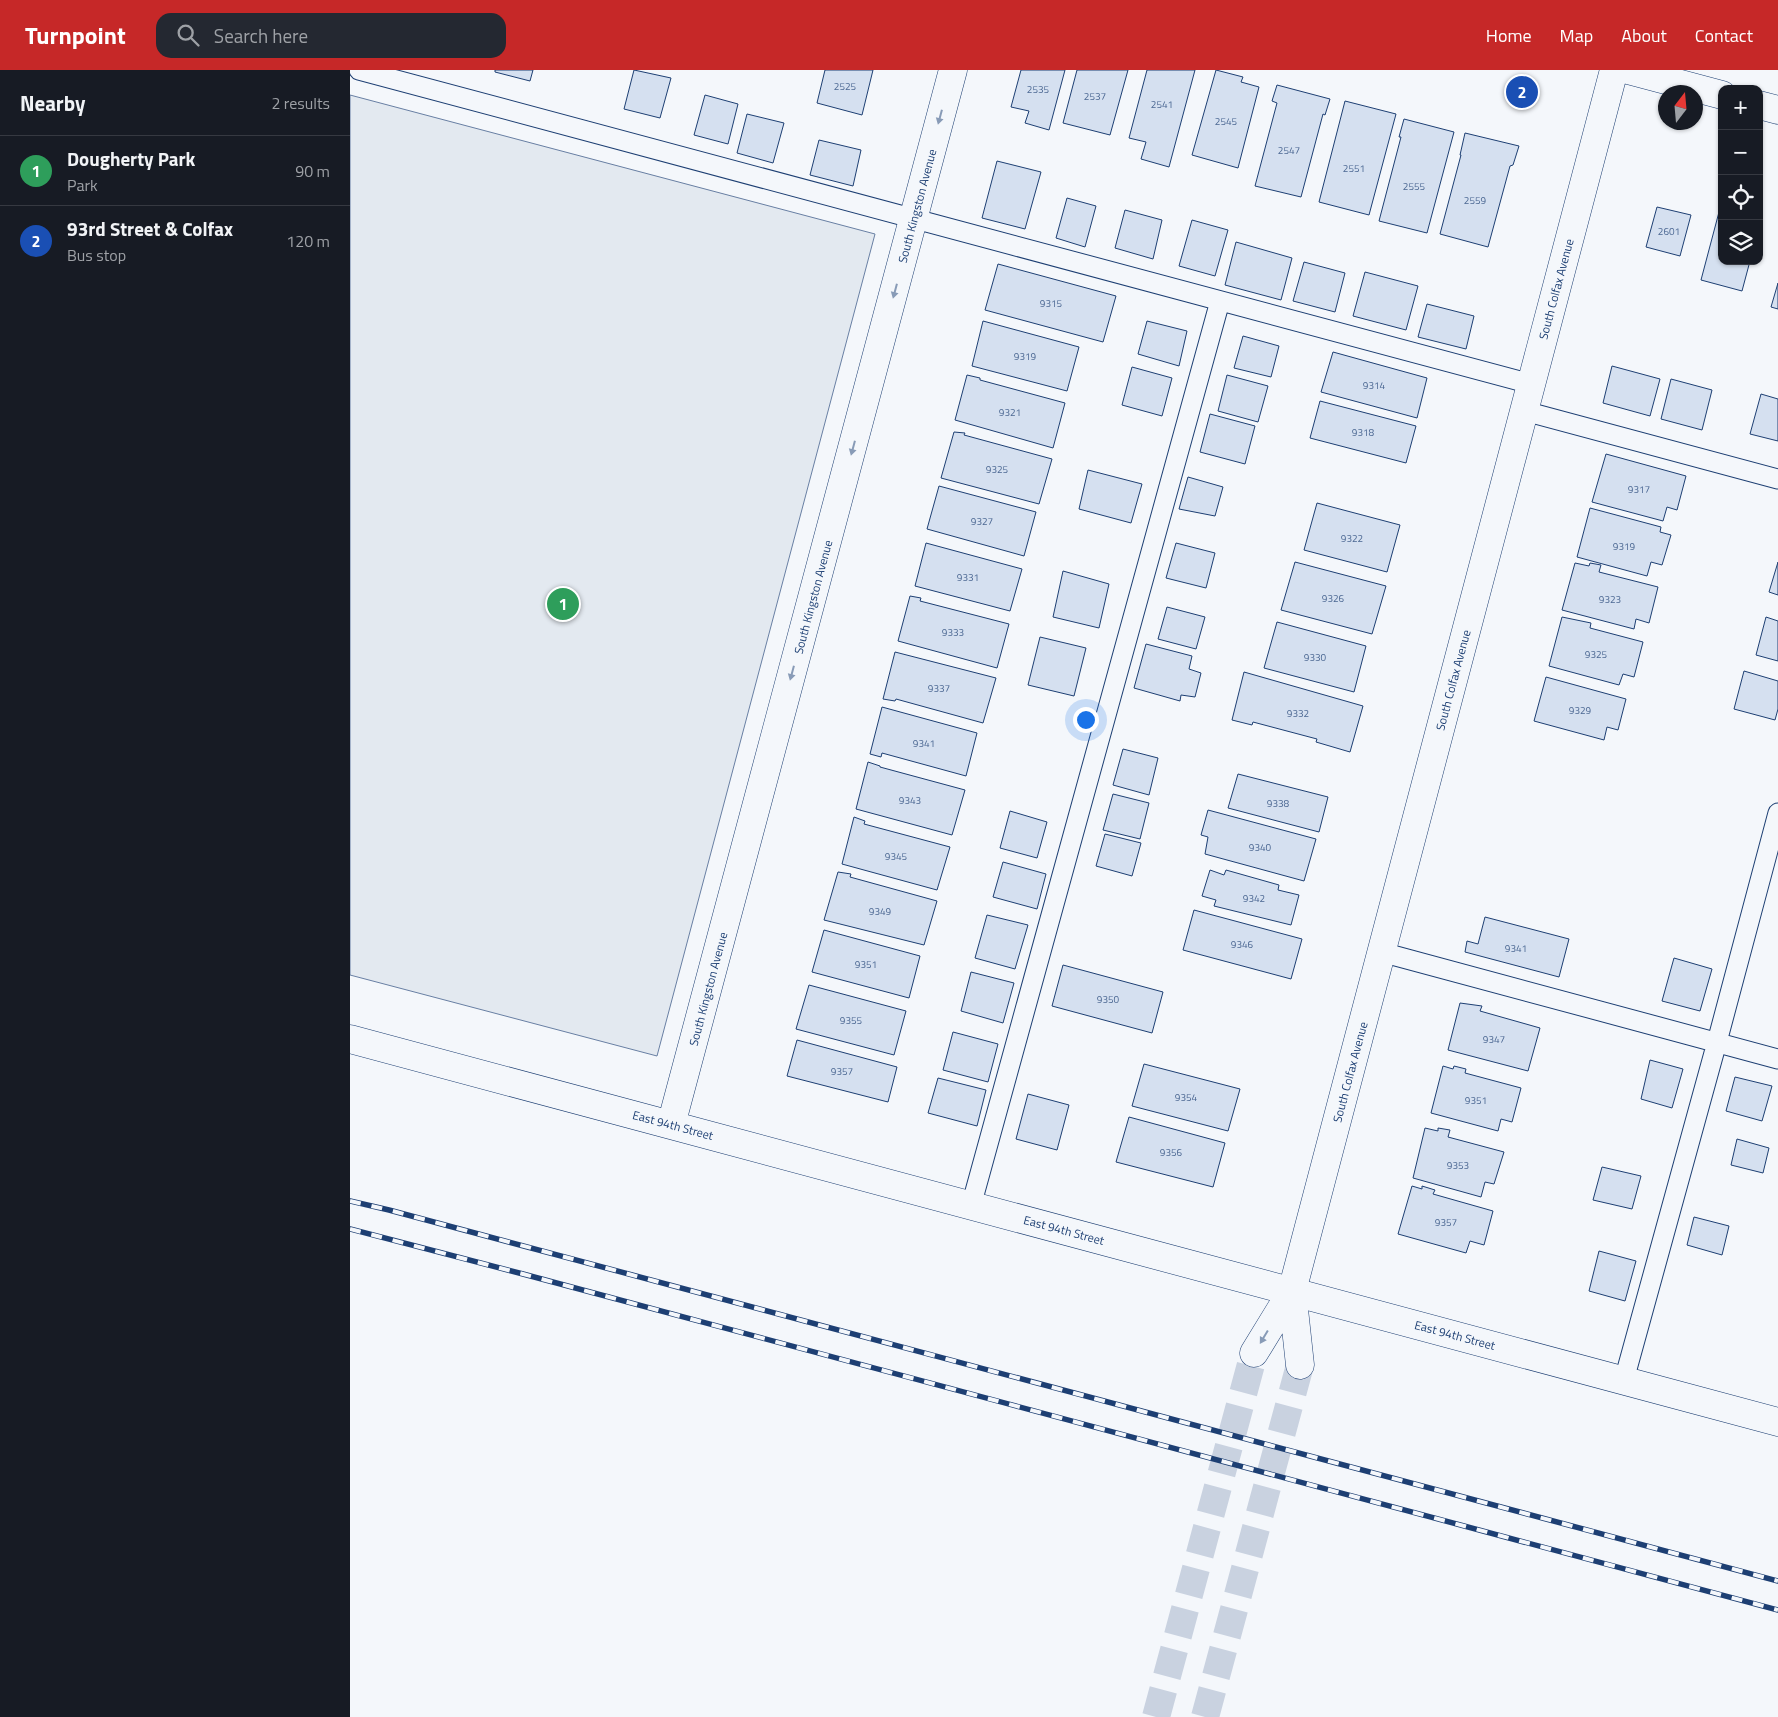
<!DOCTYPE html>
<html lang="en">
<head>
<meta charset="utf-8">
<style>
  body { margin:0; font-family:"Titillium Web",sans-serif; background:#242831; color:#f1f3f6 }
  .controls { position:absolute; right:15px; top:15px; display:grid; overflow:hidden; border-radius:10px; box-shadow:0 1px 4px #0004 }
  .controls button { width:45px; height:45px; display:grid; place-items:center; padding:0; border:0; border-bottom:1px solid #363941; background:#171b24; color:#f1f3f6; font:25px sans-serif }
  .compass { position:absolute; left:1308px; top:15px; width:45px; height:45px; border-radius:50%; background:#171b24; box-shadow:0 1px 4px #0004; rotate:16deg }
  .you { position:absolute; left:735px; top:649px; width:18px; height:18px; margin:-12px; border:4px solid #fff; border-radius:50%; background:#1a73e8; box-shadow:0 0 0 8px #1a73e833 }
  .badge { display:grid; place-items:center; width:32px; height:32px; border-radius:50%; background:#c62828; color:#fff; font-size:16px; font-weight:700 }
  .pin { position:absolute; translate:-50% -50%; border:2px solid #fff; box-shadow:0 1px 5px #0006 }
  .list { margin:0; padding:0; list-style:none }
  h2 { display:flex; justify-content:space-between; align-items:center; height:65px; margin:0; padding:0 20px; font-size:21px }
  h2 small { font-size:16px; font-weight:400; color:#9ea1a6 }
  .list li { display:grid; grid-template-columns:32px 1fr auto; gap:15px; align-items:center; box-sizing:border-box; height:70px; padding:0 20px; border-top:1px solid #363941 }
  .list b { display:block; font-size:19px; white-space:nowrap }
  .list p { margin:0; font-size:16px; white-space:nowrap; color:#9ea1a6 }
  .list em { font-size:16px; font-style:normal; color:#9ea1a6 }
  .icon { flex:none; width:28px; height:28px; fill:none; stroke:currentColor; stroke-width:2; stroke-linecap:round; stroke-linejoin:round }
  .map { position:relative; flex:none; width:1428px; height:1647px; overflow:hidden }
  header { display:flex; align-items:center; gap:30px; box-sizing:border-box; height:70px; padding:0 25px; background:#c62828; color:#fff }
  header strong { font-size:24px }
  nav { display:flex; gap:28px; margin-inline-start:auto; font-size:18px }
  .search { width:350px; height:45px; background:#242831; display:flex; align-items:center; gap:12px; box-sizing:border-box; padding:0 18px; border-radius:15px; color:#9ea1a6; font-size:19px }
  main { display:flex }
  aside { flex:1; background:#171b24 }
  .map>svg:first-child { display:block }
  .green { fill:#e3e9f0; stroke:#687fa3 }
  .building { fill:#d5e0f0; stroke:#1d3f73 }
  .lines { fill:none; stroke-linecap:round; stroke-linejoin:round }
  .secondary-tunnel { stroke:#c9d2e0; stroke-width:28; stroke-dasharray:28 14; stroke-linecap:butt }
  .lane-casing { stroke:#1d3f73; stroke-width:21 }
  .street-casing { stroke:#1d3f73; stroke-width:29 }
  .secondary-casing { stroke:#1d3f73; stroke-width:29 }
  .lane { stroke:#f4f7fb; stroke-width:19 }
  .street { stroke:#f4f7fb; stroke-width:28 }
  .secondary { stroke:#f4f7fb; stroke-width:28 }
  .rail-casing { stroke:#1d3f73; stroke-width:5.5 }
  .rail { stroke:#f4f7fb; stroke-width:4; stroke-dasharray:11; stroke-linecap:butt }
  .oneway { fill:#889bb7 }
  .labels { text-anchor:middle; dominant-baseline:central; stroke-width:4; stroke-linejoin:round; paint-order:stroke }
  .number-label { font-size:10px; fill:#4b6792 }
  .street-label { font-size:12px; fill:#1d3f73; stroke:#f4f7fb }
</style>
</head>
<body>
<header>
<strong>Turnpoint</strong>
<div class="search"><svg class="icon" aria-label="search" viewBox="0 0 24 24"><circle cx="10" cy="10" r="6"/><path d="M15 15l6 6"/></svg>Search here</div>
<nav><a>Home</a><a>Map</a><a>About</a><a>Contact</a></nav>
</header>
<main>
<aside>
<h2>Nearby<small>2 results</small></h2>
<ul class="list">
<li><span class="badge" style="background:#2e9e5b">1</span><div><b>Dougherty Park</b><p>Park</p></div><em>90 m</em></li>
<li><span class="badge" style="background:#1a4fb4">2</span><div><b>93rd Street &amp; Colfax</b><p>Bus stop</p></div><em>120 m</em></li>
</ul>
</aside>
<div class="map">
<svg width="1428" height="1647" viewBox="0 0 1428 1647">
  <rect width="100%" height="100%" fill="#f4f7fb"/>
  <path class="green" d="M0 25 525 164 307 986 0 905Z"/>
  <path class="building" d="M145 0H183L180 11 145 2Z
    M284 0 321 8 310 48 274 39Z
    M475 0H523L512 45 467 33Z
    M671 0H715L699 60 675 53 679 41 661 37Z
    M727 0H778L760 65 713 53Z
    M797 0H845L819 97 791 89 796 72 779 68Z
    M866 0 893 7 891 12 909 17 888 98 842 85Z
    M927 15 980 29 975 45 973 44 951 127 905 116 927 33 922 31Z
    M355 25 388 34 378 74 344 65Z
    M995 31 1046 44 1019 145 969 132Z
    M397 44 434 53 423 93 387 83Z
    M1054 49 1104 62 1077 163 1029 151 1051 67H1049Z
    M1115 63 1169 76 1163 95 1160 96 1138 177 1090 164 1111 85H1110Z
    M469 70 511 80 503 116 460 105Z
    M647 91 691 102 675 159 632 148Z
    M717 128 746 136 735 177 706 168Z
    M1307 137 1341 145 1330 186 1296 177Z
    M775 140 812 150 803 189 765 178Z
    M1369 142 1372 143V191H1400L1392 221 1351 210Z
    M842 150 878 160 865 206 829 196Z
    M886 172 942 188 931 230 875 215Z
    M954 192 995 203 985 242 943 231Z
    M648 194 766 226 753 272 635 240Z
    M1015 202 1068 216 1056 260 1003 246Z
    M1428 213V239L1421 237Z
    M1077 234 1124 246 1116 279 1068 267Z
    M633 251 729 277 717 321 622 296Z
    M797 251 837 261 829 296 788 284Z
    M893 266 929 276 921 307 884 298Z
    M983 282 1077 308 1067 348 971 322Z
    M1262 296 1310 309 1300 346 1253 333Z
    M782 297 822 308 812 346 772 335Z
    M617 305 630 308V310L715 333 703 378 605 350Z
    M877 305 918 316 908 352 868 341Z
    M1321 309 1362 320 1352 360 1311 349Z
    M1411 324 1428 329V371L1400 364Z
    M970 331 1066 356 1056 393 960 368Z
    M860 344 905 356 895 394 850 382Z
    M604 362 615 363 614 365 702 389 689 434 591 408Z
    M1256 384 1336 406 1327 440 1317 437 1313 451 1242 432Z
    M738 400 792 414 781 453 729 439Z
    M838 407 873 417 865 446 829 439Z
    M589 416 686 442 674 486 577 459Z
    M967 433 1050 455 1037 502 954 480Z
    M1240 438 1311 457 1310 462 1321 465 1312 495 1301 492 1297 506 1227 487Z
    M576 473 672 499 660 541 565 516Z
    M826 473 865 483 856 518 816 508Z
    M945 492 1036 516 1022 564 931 540Z
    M1428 492V525L1419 522Z
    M1225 493 1239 496 1240 493 1251 495 1249 502 1308 517 1299 553 1286 549 1284 559 1212 540Z
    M713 501 759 514 749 558 703 547Z
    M560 526 571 528 570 531 659 554 647 598 548 571Z
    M817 537 855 547 846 579 808 569Z
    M1212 547 1241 553 1240 558 1293 572 1284 607 1273 604 1269 615 1199 596Z
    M1416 547 1428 551V591L1406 585Z
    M927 552 1016 576 1004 622 914 598Z
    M690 567 736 578 724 626 678 615Z
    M796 574 842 586 839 599 851 603 845 627 831 625 830 631 784 618Z
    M545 582 646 608 633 653 546 629 545 631 533 629Z
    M1394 601 1428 611V639L1425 650 1384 639Z
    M894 602 1013 636 1000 682 966 672 967 669 903 652 902 655 882 650Z
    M1196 607 1276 629 1268 660 1257 657 1254 670 1184 651Z
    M532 637 627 663 616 706 532 683 531 687 520 684Z
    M773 679 808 688 799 725 763 715Z
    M518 692 530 696V697L615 720 602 765 506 739Z
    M888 704 978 727 969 762 878 738Z
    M763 724 799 733 790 769 753 760Z
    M858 740 966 769 954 811 855 784 858 767 851 765Z
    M660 741 697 752 687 788 650 778Z
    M504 747 515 751 514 754 600 777 587 820 492 794Z
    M755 764 791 773 782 806 746 796Z
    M653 792 696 804 687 839 643 827Z
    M860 800 874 805 876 800 929 815 928 820 949 825 941 855 864 836 866 830 852 826Z
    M488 802 501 804 500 807 587 831 574 875 474 850Z
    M844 840 952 869 941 909 833 880Z
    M637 845 678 855 665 899 625 888Z
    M1135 847 1219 869 1209 907 1115 882 1117 871 1128 874Z
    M474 860 570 886 559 928 462 902Z
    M1324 888 1362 899 1350 941 1312 931Z
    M713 895 813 922 802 963 702 936Z
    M621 902 664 913 653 953 611 941Z
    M459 915 556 941 544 985 446 959Z
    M1110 933 1132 936 1130 941 1190 958 1178 1001 1098 980Z
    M603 962 648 974 638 1012 593 1000Z
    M447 970 547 997 538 1032 437 1006Z
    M1300 990 1333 999 1322 1038 1291 1029Z
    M794 994 890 1019 878 1061 782 1036Z
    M1093 996 1103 999 1104 996 1116 999 1115 1003 1171 1018 1162 1052 1151 1049 1148 1061 1081 1043Z
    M1385 1007 1422 1016 1412 1051 1376 1041Z
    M588 1008 636 1020 627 1056 578 1043Z
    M678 1024 719 1035 707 1080 666 1069Z
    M779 1047 875 1073 863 1117 766 1092Z
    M1075 1058 1088 1061V1058L1100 1060 1098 1067 1154 1082 1144 1114 1135 1112 1131 1127 1063 1108Z
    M1387 1069 1419 1078 1413 1103 1381 1095Z
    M1252 1097 1291 1106 1282 1139 1243 1130Z
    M1062 1116 1072 1119V1116L1085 1120 1083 1124 1143 1141 1134 1175 1120 1171 1116 1183 1048 1164Z
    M1344 1147 1379 1156 1372 1185 1337 1175Z
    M1249 1181 1286 1191 1275 1231 1239 1221Z"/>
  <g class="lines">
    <path class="secondary-tunnel" d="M806 1647 904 1283
      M855 1647 950 1295"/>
    <g class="lane-casing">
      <path id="lane" d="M9 0 1181 314
        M1174 341 1428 409
        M1031 882 1428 989
        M621 1136 870 231
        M1274 1310 1367 972 1428 743"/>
    </g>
    <g class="street-casing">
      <path id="street" d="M0 969 1428 1352
        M321 1055 603 0"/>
    </g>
    <g class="secondary-casing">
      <path id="secondary" d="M1278 0 1372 25
        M1409 35 1428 40
        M942 1221 950 1295
        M904 1283 942 1221 1264 0"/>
    </g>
    <use href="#lane" class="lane"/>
    <use href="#street" class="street"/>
    <use href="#secondary" class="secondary"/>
    <g class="rail-casing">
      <path id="rail" d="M0 1131 39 1140 1428 1511
        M0 1159 173 1204 1428 1540"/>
    </g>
    <use href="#rail" class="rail"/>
  </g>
  <defs><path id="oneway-solid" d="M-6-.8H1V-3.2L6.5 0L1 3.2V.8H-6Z" transform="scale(1.25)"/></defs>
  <g class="oneway">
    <use href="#oneway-solid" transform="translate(590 47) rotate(105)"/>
    <use href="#oneway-solid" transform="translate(545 221) rotate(105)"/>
    <use href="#oneway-solid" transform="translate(503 378) rotate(105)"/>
    <use href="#oneway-solid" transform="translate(442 603) rotate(105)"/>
    <use href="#oneway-solid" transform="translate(914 1267) rotate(121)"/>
  </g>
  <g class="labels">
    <g class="number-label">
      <text x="495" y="16">2525</text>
      <text x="688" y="19">2535</text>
      <text x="745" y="26">2537</text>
      <text x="812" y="34">2541</text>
      <text x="876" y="51">2545</text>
      <text x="939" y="80">2547</text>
      <text x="1004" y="98">2551</text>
      <text x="1064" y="116">2555</text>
      <text x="1125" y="130">2559</text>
      <text x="1319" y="161">2601</text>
      <text x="701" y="233">9315</text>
      <text x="675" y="286">9319</text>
      <text x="1024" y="315">9314</text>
      <text x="660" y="342">9321</text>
      <text x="1013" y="362">9318</text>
      <text x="647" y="399">9325</text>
      <text x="1289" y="419">9317</text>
      <text x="632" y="451">9327</text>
      <text x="1002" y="468">9322</text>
      <text x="1274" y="476">9319</text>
      <text x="618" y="507">9331</text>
      <text x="983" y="528">9326</text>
      <text x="1260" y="529">9323</text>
      <text x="603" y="562">9333</text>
      <text x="1246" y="584">9325</text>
      <text x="965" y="587">9330</text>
      <text x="589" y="618">9337</text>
      <text x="1230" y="640">9329</text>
      <text x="948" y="643">9332</text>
      <text x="574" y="673">9341</text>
      <text x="560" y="730">9343</text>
      <text x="928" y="733">9338</text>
      <text x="910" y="777">9340</text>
      <text x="546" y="786">9345</text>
      <text x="904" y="828">9342</text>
      <text x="530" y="841">9349</text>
      <text x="892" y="874">9346</text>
      <text x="1166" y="878">9341</text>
      <text x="516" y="894">9351</text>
      <text x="758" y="929">9350</text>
      <text x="501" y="950">9355</text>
      <text x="1144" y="969">9347</text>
      <text x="492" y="1001">9357</text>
      <text x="836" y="1027">9354</text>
      <text x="1126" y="1030">9351</text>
      <text x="821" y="1082">9356</text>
      <text x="1108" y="1095">9353</text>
      <text x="1096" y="1152">9357</text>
    </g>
    <g class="street-label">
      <text transform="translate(567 136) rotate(-75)">South Kingston Avenue</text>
      <text transform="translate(1206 219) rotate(-75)">South Colfax Avenue</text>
      <text transform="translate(463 527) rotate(-75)">South Kingston Avenue</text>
      <text transform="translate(1103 610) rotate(-75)">South Colfax Avenue</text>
      <text transform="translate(358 919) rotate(-75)">South Kingston Avenue</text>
      <text transform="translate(1000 1002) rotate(-75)">South Colfax Avenue</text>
      <text transform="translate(323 1055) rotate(15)">East 94th Street</text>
      <text transform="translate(714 1160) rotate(15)">East 94th Street</text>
      <text transform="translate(1105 1265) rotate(15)">East 94th Street</text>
    </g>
  </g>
</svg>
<div class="controls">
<button>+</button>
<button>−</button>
<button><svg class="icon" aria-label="locate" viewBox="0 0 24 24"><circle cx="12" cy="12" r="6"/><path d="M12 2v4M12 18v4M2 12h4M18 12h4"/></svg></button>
<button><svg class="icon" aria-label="layers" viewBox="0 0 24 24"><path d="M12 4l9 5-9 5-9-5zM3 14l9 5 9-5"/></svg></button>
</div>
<svg class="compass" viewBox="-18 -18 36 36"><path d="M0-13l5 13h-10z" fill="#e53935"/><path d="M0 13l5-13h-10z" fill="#9ea1a6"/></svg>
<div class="you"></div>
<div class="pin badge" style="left:213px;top:534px;background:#2e9e5b">1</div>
<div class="pin badge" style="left:1172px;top:22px;background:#1a4fb4">2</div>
</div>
</main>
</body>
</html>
